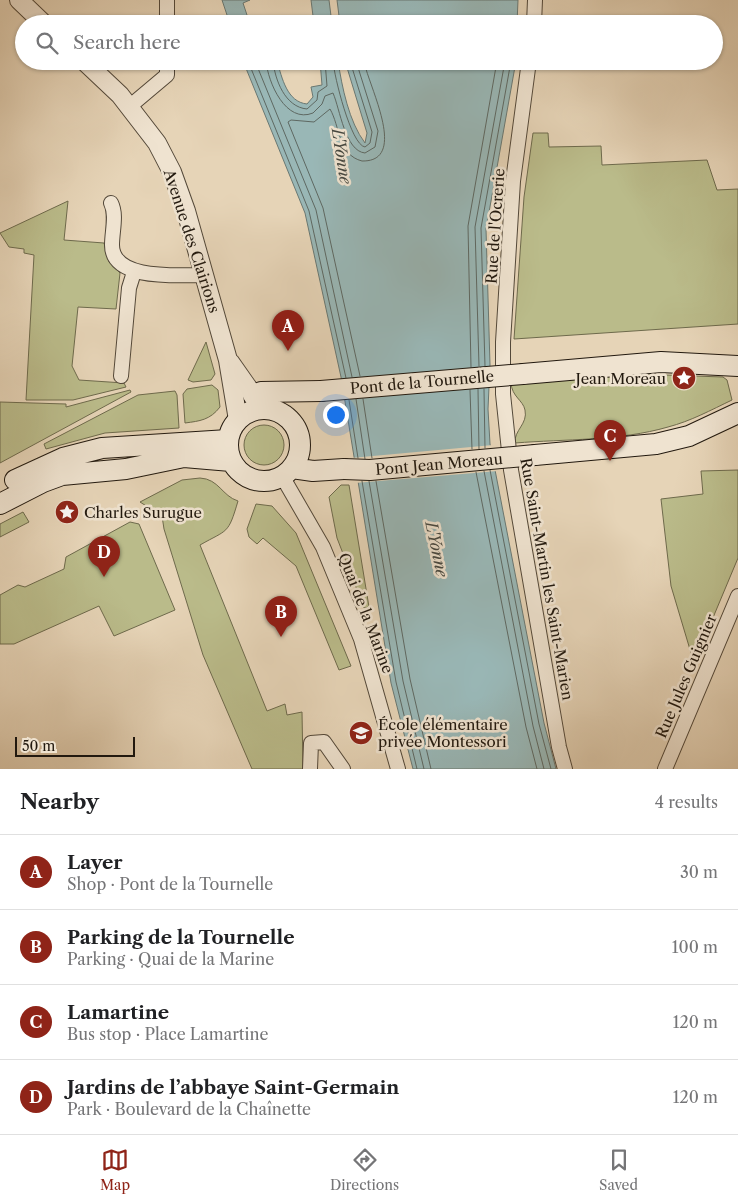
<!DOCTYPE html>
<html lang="en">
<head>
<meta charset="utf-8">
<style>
  body { margin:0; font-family:"Libre Caslon Text",serif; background:#f6f6f6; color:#202124 }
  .scale { position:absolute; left:15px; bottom:12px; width:120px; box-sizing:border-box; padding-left:5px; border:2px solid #22190f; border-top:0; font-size:14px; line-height:18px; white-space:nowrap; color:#22190f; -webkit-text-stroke:4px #efe3d0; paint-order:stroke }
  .you { position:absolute; left:335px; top:414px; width:18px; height:18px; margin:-12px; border:4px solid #fff; border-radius:50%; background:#1a73e8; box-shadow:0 0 0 8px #1a73e833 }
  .badge { display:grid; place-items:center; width:32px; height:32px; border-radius:50%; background:#8f2418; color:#fff; font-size:16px; font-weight:700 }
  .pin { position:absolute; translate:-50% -41px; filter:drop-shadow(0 1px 2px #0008) }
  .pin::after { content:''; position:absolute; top:26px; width:18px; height:15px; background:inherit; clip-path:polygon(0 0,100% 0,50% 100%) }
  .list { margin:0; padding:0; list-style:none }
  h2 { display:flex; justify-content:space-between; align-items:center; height:65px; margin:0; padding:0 20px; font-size:21px }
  h2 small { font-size:16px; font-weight:400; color:#757577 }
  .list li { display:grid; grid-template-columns:32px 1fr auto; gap:15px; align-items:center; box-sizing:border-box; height:75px; padding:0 20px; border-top:1px solid #e0e0e0 }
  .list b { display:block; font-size:19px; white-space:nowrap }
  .list p { margin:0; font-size:16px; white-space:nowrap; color:#757577 }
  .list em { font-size:16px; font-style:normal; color:#757577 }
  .icon { flex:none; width:28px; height:28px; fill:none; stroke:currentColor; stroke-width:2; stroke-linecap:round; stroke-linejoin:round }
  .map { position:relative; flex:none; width:738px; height:769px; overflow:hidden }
  .search { position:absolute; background:#fff; box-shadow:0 1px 4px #0004; left:15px; right:15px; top:15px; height:55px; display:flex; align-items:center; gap:12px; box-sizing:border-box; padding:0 18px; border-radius:28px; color:#757577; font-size:19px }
  .sheet { height:365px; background:#fff }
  nav { display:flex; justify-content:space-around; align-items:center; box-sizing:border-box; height:70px; border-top:1px solid #e0e0e0; background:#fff; font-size:14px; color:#757577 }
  nav a { display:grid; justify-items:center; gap:2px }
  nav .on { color:#8f2418 }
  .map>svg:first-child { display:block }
  .green { fill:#babb8a; stroke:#6e6a4c }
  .water { fill:#99b7b6; stroke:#697873 }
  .pier { fill:#e6d4b7 }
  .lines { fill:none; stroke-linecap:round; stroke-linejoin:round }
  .shore { stroke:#5e6862; stroke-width:1 }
  .minor-casing { stroke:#534839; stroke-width:16 }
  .tertiary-casing { stroke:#534839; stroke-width:20 }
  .secondary-casing { stroke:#22190f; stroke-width:22 }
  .minor { stroke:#efe3d0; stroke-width:14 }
  .tertiary { stroke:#efe3d0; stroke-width:18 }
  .secondary { stroke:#efe3d0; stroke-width:20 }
  .secondary-bridge-casing { stroke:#22190f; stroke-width:22; stroke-linecap:butt }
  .secondary-bridge { stroke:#efe3d0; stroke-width:20 }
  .labels { text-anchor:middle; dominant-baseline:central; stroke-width:5; stroke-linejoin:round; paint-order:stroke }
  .street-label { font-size:15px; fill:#22190f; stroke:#efe3d0 }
  .poi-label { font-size:15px; fill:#22190f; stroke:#efe3d0; text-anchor:start }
  .water-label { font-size:16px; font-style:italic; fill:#464841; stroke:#efe3d0 }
</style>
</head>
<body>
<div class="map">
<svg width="738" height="769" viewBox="0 0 738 769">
  <rect width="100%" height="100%" fill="#e6d4b7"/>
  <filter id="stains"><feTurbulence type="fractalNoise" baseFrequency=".004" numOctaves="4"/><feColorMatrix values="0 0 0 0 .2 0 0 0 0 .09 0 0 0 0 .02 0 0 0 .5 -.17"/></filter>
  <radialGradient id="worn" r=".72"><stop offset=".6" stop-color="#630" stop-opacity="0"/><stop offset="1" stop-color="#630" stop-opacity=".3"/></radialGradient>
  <path class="green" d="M533 133H548L549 147 601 146 602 165 707 160 717 190 738 189V324L514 339 524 197Z
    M68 201 64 240 104 243 109 262 120 273 116 309 78 307 72 366 79 380 124 383 126 387 73 400H26L34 255 24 253V249L9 247 0 233Z
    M206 342 215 374 211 380 193 382 188 380Z
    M637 374 723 377 727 380 732 400C711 410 691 421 668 427 620 441 565 439 515 443 514 430 528 424 525 410 523 400 512 397 511 383Z
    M212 385 218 390 220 407C210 420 200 421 185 423L183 394 187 389Z
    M130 390 131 392 0 463V402L66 404V407Z
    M175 391 177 395 179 428 105 433 46 449 44 444 138 395Z
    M244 445a20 20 0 1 1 40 0a20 20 0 1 1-40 0Z
    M738 470V558L694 663 671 586 661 499 703 494 701 471Z
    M200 478C219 479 222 496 238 501 228 535 228 529 200 545L267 711 285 704 287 715 302 712 303 769H252L203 655 164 529 162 516 140 502 182 480Z
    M341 485H349L369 607 364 608 337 538 329 497Z
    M256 504 272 506 296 533 351 666 339 670 296 566 263 538 257 544 249 537 247 529Z
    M23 512 29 522 0 537V524Z
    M130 522 139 524 175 610 114 636 99 606 14 644H0V595L18 585 25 587 64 569 66 557Z"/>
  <path class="water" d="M222 0H250L243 3 250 24H230Z
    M311 0H329L332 24H314Z
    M337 0H518L517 24H340Z
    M243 61H277C282 78 287 102 307 104L313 97 311 87 322 85 320 61H338C342 87 349 122 365 143L367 133 345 61H516L486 229 490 365 488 409 490 444 544 723 556 769H413L391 683 341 377 305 213Z"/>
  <path class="pier" d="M493 445 498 471 355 483 351 458Z"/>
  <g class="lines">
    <path class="shore" d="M248 61 309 211 346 378
      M255 61 316 210 352 377
      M266 61C268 83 286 124 313 113L322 104 325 96 333 93C340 109 345 151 365 153L375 147 378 131 356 61
      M273 61C275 80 285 107 307 109L317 100 318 92 327 86 325 61
      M333 61C334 76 351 145 365 147L370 143 372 132 350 61
      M479 366 475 227 505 61
      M485 366 481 228 511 61
      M471 367 468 226 497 61
      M360 376 323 208 288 122 291 120 314 122 330 109C340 126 338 155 362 161 410 162 367 83 364 61
      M478 389 479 449
      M484 389 485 448
      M470 390 472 449
      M356 399 365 459
      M363 399 372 458
      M349 400 358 458
      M490 470 539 724 551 769
      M484 471 533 726 544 769
      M476 472 526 727 537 769
      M362 481 396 682 417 769
      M369 481 403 681 424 769
      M376 481 410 679 431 769"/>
    <g class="minor-casing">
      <path id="minor" d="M167 24V0
        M534 24 535 0
        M529 61 513 181 503 342V394L511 470 559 747 565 769
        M129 107 167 75V61
        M111 203C117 215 112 231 112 245 112 281 178 275 204 275
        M121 376 129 288 134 272
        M282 476 323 547 361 639 398 769
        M310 769 311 743 324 742 343 769
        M665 769 738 596"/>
    </g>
    <g class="tertiary-casing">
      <path id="tertiary" d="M19 0 44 24
        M84 61 120 95 157 143 172 172 186 211 228 360 238 420
        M230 362 263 409"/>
    </g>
    <g class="secondary-casing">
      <path id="secondary" d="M523 374 661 362 738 366
        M253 395 261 392 321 391
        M228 445a36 36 0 1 1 72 0a36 36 0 1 1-72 0Z
        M535 455 656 444 689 436 738 413
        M292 468 313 471 344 469
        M15 480 63 458 102 448 228 440
        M0 504 43 482 62 475 126 469 184 457 231 461"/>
    </g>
    <use href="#minor" class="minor"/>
    <use href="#tertiary" class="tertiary"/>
    <use href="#secondary" class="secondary"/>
    <g class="secondary-bridge-casing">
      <path id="secondary-bridge" d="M321 391 523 374
        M344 469 370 470 535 455"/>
    </g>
    <use href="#secondary-bridge" class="secondary-bridge"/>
  </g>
  <defs>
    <g id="sight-disc" transform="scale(1.25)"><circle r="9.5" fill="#8f2418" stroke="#efe3d0"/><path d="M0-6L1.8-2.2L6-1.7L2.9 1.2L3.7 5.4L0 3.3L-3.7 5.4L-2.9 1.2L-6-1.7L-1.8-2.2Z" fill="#fff"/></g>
    <g id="school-disc" transform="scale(1.25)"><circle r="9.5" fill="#8f2418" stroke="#efe3d0"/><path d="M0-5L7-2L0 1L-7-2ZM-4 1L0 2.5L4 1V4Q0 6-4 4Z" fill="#fff"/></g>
  </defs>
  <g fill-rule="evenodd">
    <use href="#sight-disc" x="684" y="378"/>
    <use href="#sight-disc" x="67" y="512"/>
    <use href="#school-disc" x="361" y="733"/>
  </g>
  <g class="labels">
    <g class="street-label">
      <text transform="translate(495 226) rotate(-86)">Rue de l'Ocrerie</text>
      <text transform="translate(192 241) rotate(72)">Avenue des Clairions</text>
      <text transform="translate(422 382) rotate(-5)">Pont de la Tournelle</text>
      <text transform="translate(439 464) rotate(-5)">Pont Jean Moreau</text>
      <text transform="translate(547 579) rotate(80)">Rue Saint-Martin les Saint-Marien</text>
      <text transform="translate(366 613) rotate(69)">Quai de la Marine</text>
      <text transform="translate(686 676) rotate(-67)">Rue Jules Guignier</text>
    </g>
    <g class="poi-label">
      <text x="666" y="378" text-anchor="end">Jean Moreau</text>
      <text x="84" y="512">Charles Surugue</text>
      <text x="378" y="724">École élémentaire<tspan x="378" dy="17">privée Montessori</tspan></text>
    </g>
    <g class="water-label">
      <text transform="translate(342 156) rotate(81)">L'Yonne</text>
      <text transform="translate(437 549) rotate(78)">L'Yonne</text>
    </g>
  </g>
  <rect width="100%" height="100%" filter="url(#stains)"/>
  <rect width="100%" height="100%" fill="url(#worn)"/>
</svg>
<div class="scale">50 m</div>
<div class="you"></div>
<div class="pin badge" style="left:288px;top:351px">A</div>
<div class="pin badge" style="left:281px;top:637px">B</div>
<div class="pin badge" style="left:610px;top:461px">C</div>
<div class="pin badge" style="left:104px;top:577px">D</div>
<div class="search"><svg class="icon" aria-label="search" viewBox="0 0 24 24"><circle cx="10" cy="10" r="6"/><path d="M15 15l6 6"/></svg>Search here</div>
</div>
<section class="sheet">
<h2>Nearby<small>4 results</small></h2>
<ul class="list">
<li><span class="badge">A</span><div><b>Layer</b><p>Shop · Pont de la Tournelle</p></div><em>30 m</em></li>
<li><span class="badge">B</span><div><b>Parking de la Tournelle</b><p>Parking · Quai de la Marine</p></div><em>100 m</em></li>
<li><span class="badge">C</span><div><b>Lamartine</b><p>Bus stop · Place Lamartine</p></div><em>120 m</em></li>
<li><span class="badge">D</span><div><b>Jardins de l’abbaye Saint-Germain</b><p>Park · Boulevard de la Chaînette</p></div><em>120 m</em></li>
</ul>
</section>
<nav>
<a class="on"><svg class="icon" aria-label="map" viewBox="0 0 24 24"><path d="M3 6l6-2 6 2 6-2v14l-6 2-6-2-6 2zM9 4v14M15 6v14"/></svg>Map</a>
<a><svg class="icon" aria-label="directions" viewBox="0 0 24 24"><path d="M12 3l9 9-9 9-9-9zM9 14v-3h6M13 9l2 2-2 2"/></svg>Directions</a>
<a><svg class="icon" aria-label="saved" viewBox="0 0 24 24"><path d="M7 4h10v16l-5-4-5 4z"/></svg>Saved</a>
</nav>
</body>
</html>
